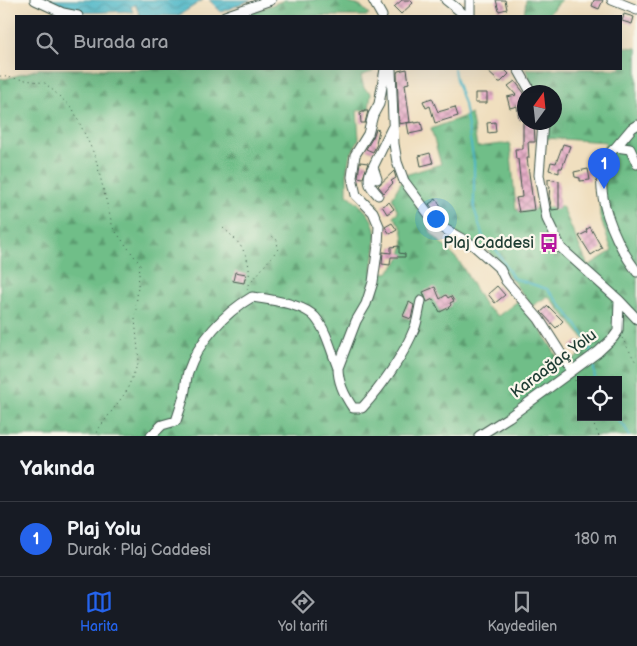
<!DOCTYPE html>
<html lang="tr">
<head>
<meta charset="utf-8">
<style>
  body { margin:0; font-family:"Balsamiq Sans",sans-serif; background:#242831; color:#f1f3f6 }
  .controls { position:absolute; right:15px; bottom:15px; display:grid; overflow:hidden; border-radius:0px; box-shadow:0 5px 20px #0002 }
  .controls button { width:45px; height:45px; display:grid; place-items:center; padding:0; border:0; border-bottom:1px solid #363941; background:#171b24; color:#f1f3f6; font:25px sans-serif }
  .compass { position:absolute; left:517px; top:85px; width:45px; height:45px; border-radius:50%; background:#171b24; box-shadow:0 5px 20px #0002; rotate:15deg }
  .you { position:absolute; left:435px; top:218px; width:18px; height:18px; margin:-12px; border:4px solid #fff; border-radius:50%; background:#1a73e8; box-shadow:0 0 0 8px #1a73e833 }
  .badge { display:grid; place-items:center; width:32px; height:32px; border-radius:50%; background:#2563eb; color:#fff; font-size:16px; font-weight:700 }
  .pin { position:absolute; translate:-50% -41px; filter:drop-shadow(0 1px 2px #0008) }
  .pin::after { content:''; position:absolute; top:26px; width:18px; height:15px; background:inherit; clip-path:polygon(0 0,100% 0,50% 100%) }
  .list { margin:0; padding:0; list-style:none }
  h2 { display:flex; justify-content:space-between; align-items:center; height:65px; margin:0; padding:0 20px; font-size:21px }
  h2 small { font-size:16px; font-weight:400; color:#9ea1a6 }
  .list li { display:grid; grid-template-columns:32px 1fr auto; gap:15px; align-items:center; box-sizing:border-box; height:75px; padding:0 20px; border-top:1px solid #363941 }
  .list b { display:block; font-size:19px; white-space:nowrap }
  .list p { margin:0; font-size:16px; white-space:nowrap; color:#9ea1a6 }
  .list em { font-size:16px; font-style:normal; color:#9ea1a6 }
  .icon { flex:none; width:28px; height:28px; fill:none; stroke:currentColor; stroke-width:2; stroke-linecap:round; stroke-linejoin:round }
  .map { position:relative; flex:none; width:637px; height:436px; overflow:hidden }
  .search { position:absolute; background:#171b24; box-shadow:0 5px 20px #0002; left:15px; right:15px; top:15px; height:55px; display:flex; align-items:center; gap:12px; box-sizing:border-box; padding:0 18px; border-radius:0px; color:#9ea1a6; font-size:19px }
  .sheet { height:140px; background:#171b24 }
  nav { display:flex; justify-content:space-around; align-items:center; box-sizing:border-box; height:70px; border-top:1px solid #363941; background:#171b24; font-size:14px; color:#9ea1a6 }
  nav a { display:grid; justify-items:center; gap:2px }
  nav .on { color:#2563eb }
  .map>svg:first-child { display:block }
  .forest { fill:url(#forest-firs); stroke:#487e5e; fill-rule:evenodd }
  .water { fill:url(#water-waves); stroke:#367a7e }
  .lines { fill:none; stroke-linecap:round; stroke-linejoin:round }
  .stream { stroke:#4cb7c8; stroke-width:2 }
  .building { fill:url(#building-cross-hatch) }
  .minor-casing { stroke:#3e5549; stroke-width:11 }
  .path { stroke:#3e5549; stroke-width:1; stroke-dasharray:1 4; stroke-linecap:butt }
  .minor { stroke:#fff; stroke-width:9 }
  .labels { text-anchor:middle; dominant-baseline:central; stroke-width:4.5; stroke-linejoin:round; paint-order:stroke }
  .poi-label { font-size:16px; fill:#1f3d34; stroke:#fbf7ec; text-anchor:end }
  .street-label { font-size:16px; fill:#1f3d34; stroke:#fbf7ec }
</style>
</head>
<body>
<div class="map">
<svg width="637" height="436" viewBox="0 0 637 436">
  <defs>
    <pattern id="forest-firs" width="22" height="20" patternUnits="userSpaceOnUse" patternTransform="scale(1.25)"><rect width="22" height="20" fill="#70be88"/><path d="M5 1l3.5 6h-7zM16 11l3.5 6h-7z" fill="#5b9c70"/></pattern>
    <pattern id="water-waves" width="16" height="10" patternUnits="userSpaceOnUse" patternTransform="scale(1.25)"><rect width="16" height="10" fill="#4cb7c8"/><path d="M0 5q4-4 8 0t8 0" fill="none" stroke="#3f96a3"/></pattern>
    <pattern id="building-cross-hatch" width="8" height="8" patternUnits="userSpaceOnUse" patternTransform="scale(1.25)"><rect width="8" height="8" fill="#e7aec8"/><path d="M0 0l8 8M0 8l8-8" fill="none" stroke="#bb8fa3"/></pattern>
  </defs>
  <rect width="100%" height="100%" fill="#fbf7ec"/>
  <filter id="ink" filterUnits="userSpaceOnUse"><feTurbulence type="fractalNoise" baseFrequency=".02" numOctaves="2"/><feDisplacementMap in="SourceGraphic" scale="10" xChannelSelector="R" yChannelSelector="G"/><feConvolveMatrix kernelMatrix="1 2 1 2 8 2 1 2 1" color-interpolation-filters="sRGB"/></filter>
  <filter id="wash" filterUnits="userSpaceOnUse"><feTurbulence type="fractalNoise" baseFrequency=".0096" numOctaves="4" result="noise"/><feDisplacementMap in="SourceGraphic" scale="20" xChannelSelector="R" yChannelSelector="G"/><feGaussianBlur stdDeviation="1.12" result="paint"/><feColorMatrix in="noise" values="0 0 0 0 0 0 0 0 0 0 0 0 0 0 0 0 0 1.4 0 .05"/><feComposite in="paint" operator="in"/></filter>
  <g filter="url(#wash)">
    <rect width="100%" height="100%" fill="#f0dfbf"/>
    <path class="forest" d="M285 0H348V3L361 6 369 14 367 16H242Z
      M526 0H562L549 13 551 16H524Z
      M621 47 637 48V436H0V78L5 79 39 69H374V71L361 76 364 88 371 93 369 109 357 111 359 139 351 154 347 168V194C382 222 377 230 372 271L387 273C400 263 407 246 402 229 400 225 396 220 393 216L398 212 392 198 405 175 441 164 431 129 471 114 477 147 510 143 516 210 562 206 588 266 612 251 600 216 598 165 606 142 546 138 542 123 554 122V92H533L526 69H621ZM433 201 445 214 441 223 475 246 489 251 532 306 548 296 590 346 564 368 541 330 518 301 498 316 485 306 459 261 431 233 422 210ZM581 380H618V417H581Z"/>
    <path class="water" d="M42 0H203L178 16H140L135 4 131 7 133 12C112 10 90 15 68 11 60 10 51 4 42 0Z
      M209 0H251L221 12Z"/>
    <g class="lines">
      <path class="stream" d="M454 69 456 80 464 104 474 162V208L483 237 488 244 494 246 513 278 547 289 565 310 589 342 591 353
        M593 360 595 380
        M614 417 625 427 629 436"/>
    </g>
    <g id="blocks">
      <path class="building" d="M402 0H410L413 3 401 14 394 7Z
        M496 0H505L507 9 499 11Z
        M594 0H603L599 9 592 6Z
        M624 14 634 17 632 24 622 21Z
        M407 69 409 83 405 84 410 122 399 124 397 73 398 71Z
        M485 69H504L509 74 501 82H499Z
        M515 81 524 93V118L519 119 517 106 510 108 507 97 516 95 508 86Z
        M475 93H487V103H475Z
        M432 98 438 112 455 107 458 116 435 123 430 106 426 108 423 101Z
        M364 111H368L365 123H361L360 112H364Z
        M415 122V123L421 122 423 131 409 134 407 123Z
        M495 122 496 132 488 133 487 123Z
        M523 122H534L535 142H528L529 158H527L534 210 519 212 516 198 522 197 518 159H516L515 149H523Z
        M376 129 379 130 376 143 377 144 373 152 366 149 373 137Z
        M563 144 570 146 562 168H559V173L549 170 551 162 556 163Z
        M598 150 603 152 598 164 594 162Z
        M430 153 433 163 421 166 419 156Z
        M360 162 368 163 363 178 358 177Z
        M588 169 590 180 580 181V178L575 177 574 172Z
        M394 171 396 178 391 181 393 183 384 193 378 186Z
        M548 179 559 181V209L552 210 549 196 550 186 548 185Z
        M436 199 446 215 441 218 429 204Z
        M389 202 394 209 387 214 382 206Z
        M392 223 397 230 390 234 385 227Z
        M590 227 602 248 591 255 579 236 587 232 586 230Z
        M399 246V253L405 254V257H391L390 265 382 264 383 252 391 253V247Z
        M235 272 246 274 244 283 233 281Z
        M497 286 505 295 495 303 488 294Z
        M435 287 440 299 446 295 448 298 451 296 454 301 450 303 451 305 448 308 440 312 433 299 427 302 423 292Z
        M409 302 414 305 411 319 403 316Z
        M548 306 563 321 556 328 541 312Z
        M577 341 583 347 576 353 570 347Z"/>
    </g>
  </g>
  <g filter="url(#ink)">
    <use href="#blocks" fill-opacity="0" stroke="#3e5549" stroke-width="1"/>
    <g class="lines">
      <g class="minor-casing">
        <path id="minor" d="M35 0 63 13 78 16
          M373 0 382 16
          M446 0 466 16
          M470 0V16
          M612 0 637 10
          M225 16 271 0
          M391 69 394 144 397 162 404 181 428 213 441 227 473 245 500 269 506 281 539 319 572 371
          M518 69 531 92
          M543 122 539 175 547 219 561 248 619 300 637 319
          M616 147 632 128 637 125
          M637 164 630 149 616 147C614 149 610 152 608 156 589 189 617 245 637 272
          M373 167 377 179
          M378 195C371 187 367 184 370 173L392 128
          M338 368C338 383 344 395 353 408H362C382 386 404 355 415 327 418 319 419 309 421 301
          M151 436 162 425 176 421C179 412 182 404 184 395 186 387 186 379 188 372 198 342 224 313 252 297 268 299 304 304 315 317 327 331 331 351 338 368L356 321 366 304 373 282 378 245 379 226 373 212 356 195 352 177 355 155 368 134 373 115 379 104 385 69
          M479 436 509 417 598 352 613 338 618 331 619 300"/>
      </g>
      <path class="path" d="M0 76 45 83 73 109 95 156 113 228 140 264 135 319 139 361 126 392 97 431 99 436
        M223 228C244 245 254 262 247 290
        M249 285 278 249 277 240 272 236
        M622 338 637 364
        M575 380 581 395
        M590 417 599 436"/>
      <use href="#minor" class="minor"/>
    </g>
  </g>
  <defs>
    <g id="bus-bare" transform="scale(1.5)"><path d="M-5-6H5V4H4V6H2V4H-2V6H-4V4H-5ZM-3.5-4V0h7V-4ZM-3.5 1.2v1.5H-2V1.2ZM2 1.2v1.5H3.5V1.2Z" fill="#b5179e" stroke="#fbf7ec" stroke-width="2.5" paint-order="stroke"/></g>
  </defs>
  <g fill-rule="evenodd">
    <use href="#bus-bare" x="549" y="243"/>
  </g>
  <g class="labels">
    <g class="poi-label">
      <text x="534" y="243">Plaj Caddesi</text>
    </g>
    <g class="street-label">
      <text transform="translate(554 364) rotate(-37)">Karaağaç Yolu</text>
    </g>
  </g>
</svg>
<div class="controls">
<button><svg class="icon" aria-label="locate" viewBox="0 0 24 24"><circle cx="12" cy="12" r="6"/><path d="M12 2v4M12 18v4M2 12h4M18 12h4"/></svg></button>
</div>
<svg class="compass" viewBox="-18 -18 36 36"><path d="M0-13l5 13h-10z" fill="#e53935"/><path d="M0 13l5-13h-10z" fill="#9ea1a6"/></svg>
<div class="you"></div>
<div class="pin badge" style="left:604px;top:189px">1</div>
<div class="search"><svg class="icon" aria-label="search" viewBox="0 0 24 24"><circle cx="10" cy="10" r="6"/><path d="M15 15l6 6"/></svg>Burada ara</div>
</div>
<section class="sheet">
<h2>Yakında<small></small></h2>
<ul class="list">
<li><span class="badge">1</span><div><b>Plaj Yolu</b><p>Durak · Plaj Caddesi</p></div><em>180 m</em></li>
</ul>
</section>
<nav>
<a class="on"><svg class="icon" aria-label="map" viewBox="0 0 24 24"><path d="M3 6l6-2 6 2 6-2v14l-6 2-6-2-6 2zM9 4v14M15 6v14"/></svg>Harita</a>
<a><svg class="icon" aria-label="directions" viewBox="0 0 24 24"><path d="M12 3l9 9-9 9-9-9zM9 14v-3h6M13 9l2 2-2 2"/></svg>Yol tarifi</a>
<a><svg class="icon" aria-label="saved" viewBox="0 0 24 24"><path d="M7 4h10v16l-5-4-5 4z"/></svg>Kaydedilen</a>
</nav>
</body>
</html>
